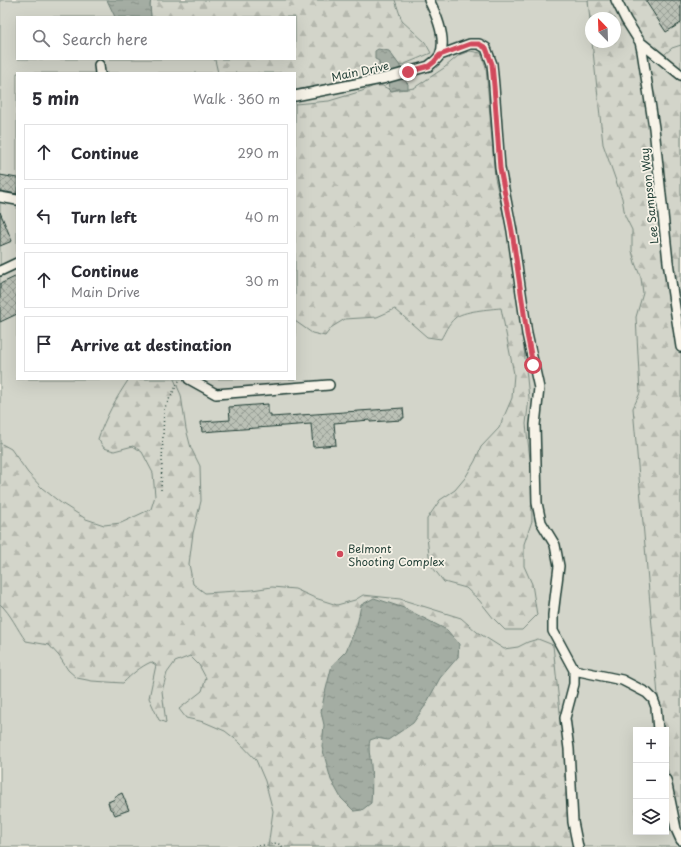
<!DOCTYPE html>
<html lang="en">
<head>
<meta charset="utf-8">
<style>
  body { margin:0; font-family:"Playpen Sans",sans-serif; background:#f2f2f3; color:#2b2b33 }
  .controls { position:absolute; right:12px; bottom:12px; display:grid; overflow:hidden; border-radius:0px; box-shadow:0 4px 16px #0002 }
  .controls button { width:36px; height:36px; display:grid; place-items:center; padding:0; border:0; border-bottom:1px solid #e1e1e2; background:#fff; color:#2b2b33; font:20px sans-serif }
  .compass { position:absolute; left:585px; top:12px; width:36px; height:36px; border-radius:50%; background:#fff; box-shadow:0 4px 16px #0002; rotate:337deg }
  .stop { position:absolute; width:12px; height:12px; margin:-9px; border:3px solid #d1495b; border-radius:50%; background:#fff }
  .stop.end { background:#d1495b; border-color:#fff; box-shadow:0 1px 4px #0008 }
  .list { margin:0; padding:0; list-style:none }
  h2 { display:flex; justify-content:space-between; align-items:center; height:52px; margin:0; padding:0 16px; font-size:17px }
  h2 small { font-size:13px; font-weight:400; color:#7c7c81 }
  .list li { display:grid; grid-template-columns:26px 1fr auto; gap:12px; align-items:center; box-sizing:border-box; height:56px; margin:0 8px 8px; padding:0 8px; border:1px solid #e1e1e2; border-radius:0px }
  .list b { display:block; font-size:15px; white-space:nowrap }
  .list p { margin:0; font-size:13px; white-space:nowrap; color:#7c7c81 }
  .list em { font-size:13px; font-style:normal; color:#7c7c81 }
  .icon { flex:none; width:22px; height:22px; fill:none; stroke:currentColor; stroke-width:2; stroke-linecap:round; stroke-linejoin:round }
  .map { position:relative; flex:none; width:681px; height:847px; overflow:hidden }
  .search { position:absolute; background:#fff; box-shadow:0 4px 16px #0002; left:16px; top:16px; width:280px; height:44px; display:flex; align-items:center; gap:10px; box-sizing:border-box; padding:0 14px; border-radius:0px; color:#7c7c81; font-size:15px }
  .panel { position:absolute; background:#fff; box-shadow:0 4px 16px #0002; left:16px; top:72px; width:280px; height:308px; border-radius:0px }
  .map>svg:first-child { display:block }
  .green { fill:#d3d5ca; stroke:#79897f; fill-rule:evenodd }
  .forest { fill:url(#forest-firs); stroke:#79897f }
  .water { fill:url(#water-ripples); stroke:#6f8077 }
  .building { fill:url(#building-cross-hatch); stroke:#1f3d34 }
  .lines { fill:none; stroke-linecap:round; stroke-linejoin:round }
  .minor-casing { stroke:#1f3d34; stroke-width:12 }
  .path { stroke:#1f3d34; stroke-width:1.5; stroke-dasharray:1 3; stroke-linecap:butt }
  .minor { stroke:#f7f3e8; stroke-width:9 }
  .route { stroke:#d1495b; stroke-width:5 }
  .poi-dot { fill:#d1495b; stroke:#f7f3e8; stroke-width:1.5 }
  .labels { text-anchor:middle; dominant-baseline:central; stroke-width:3.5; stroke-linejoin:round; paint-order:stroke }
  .street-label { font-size:11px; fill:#1f3d34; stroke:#f7f3e8 }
  .poi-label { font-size:11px; fill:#1f3d34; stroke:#f7f3e8; text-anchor:start }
</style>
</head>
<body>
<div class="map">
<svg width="681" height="847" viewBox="0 0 681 847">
  <defs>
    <pattern id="forest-firs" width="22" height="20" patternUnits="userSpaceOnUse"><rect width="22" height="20" fill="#d3d5ca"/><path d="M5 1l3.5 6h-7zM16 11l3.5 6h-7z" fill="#b5b8ae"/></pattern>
    <pattern id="water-ripples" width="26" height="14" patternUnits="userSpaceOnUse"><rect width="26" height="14" fill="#a4ada3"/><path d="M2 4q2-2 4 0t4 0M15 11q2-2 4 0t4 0" fill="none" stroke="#858e86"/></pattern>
    <pattern id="building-cross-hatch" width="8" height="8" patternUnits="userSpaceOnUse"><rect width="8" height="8" fill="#bbc1b6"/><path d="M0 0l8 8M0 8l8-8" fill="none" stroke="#979e95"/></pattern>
  </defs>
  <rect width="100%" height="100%" fill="#f7f3e8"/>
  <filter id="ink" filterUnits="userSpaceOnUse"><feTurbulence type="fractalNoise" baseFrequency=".025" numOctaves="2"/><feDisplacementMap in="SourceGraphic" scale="8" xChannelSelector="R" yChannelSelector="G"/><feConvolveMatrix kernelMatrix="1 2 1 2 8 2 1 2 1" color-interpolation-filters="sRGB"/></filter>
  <g filter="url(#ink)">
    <path class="green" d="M0 0H681V847H0ZM17 17H295V59H17ZM591 18H615V42H591ZM17 73H295V379H17ZM636 730H666V832H636Z"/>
    <path class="forest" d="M151 0H395L402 21 425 42 431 53 400 66 389 52 379 61 380 68 383 71 348 80 295 90V73H218L215 60 213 59H295V17H151L150 5Z
      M588 0H681V45L672 48 658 60 681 81V824L677 814 672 785 666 764V730H661L633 408 640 393 636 317 643 293 641 278 635 263 632 251V230L625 216 622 198 603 144 592 42H615V18H591V31Z
      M470 51 481 53 486 67 495 178 504 218 515 260 529 398 526 424 531 468 532 521 524 544V566L532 584 537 615 522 630H505L494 619 479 600 466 588 444 582 430 564 427 537V519L440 500 455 490 465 478 475 461 481 447 499 428 512 398 514 374 501 308C490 309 462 311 455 318 448 324 445 332 441 339L427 337 395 309 377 317 345 319 332 327 325 336 312 333 295 321V104L329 101 362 91 379 84 392 91C399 89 406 90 414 88L444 68 459 55Z
      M129 379H174L181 395 186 429 191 448 200 466 201 501 193 533 189 564 193 584 205 593 252 590 272 587 295 589 315 598 337 605 355 600 363 595 400 599 461 618 477 632 504 649 518 647 528 642 538 639 553 645 574 847H268L273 811 265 781 256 760 239 742 225 731 204 722 186 718 179 709 202 691 206 678 199 665 190 656 175 662 167 673 162 691 166 723 159 720 149 698 156 665 151 662C140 667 132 674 123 683L92 681 77 678 68 670 59 656 49 645 26 641C17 629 11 614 0 604V443L11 449 28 473 42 488 61 503 86 519 104 525 121 523 151 509 155 496 153 473 142 452 133 446 114 451 104 448 98 439C105 418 116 398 129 379Z"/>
    <path class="water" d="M107 0H151L150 5 151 17H115Z
      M378 49 389 51 400 66C400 73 403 79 408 84V89H399L391 91 389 89 390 81 388 71H383L380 68 379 61 375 59V51Z
      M374 598 404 608 447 630 459 644 458 657 440 678 425 706 413 723 388 740 376 738 370 740C368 750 370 756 371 765 372 778 372 790 371 803L362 810 354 811 341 798 331 780 322 747 324 725 321 712 324 697 332 665 346 651 357 625 361 605Z"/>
    <path class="building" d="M645 0H681V23L666 32Z
      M0 175 17 178V194L0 191Z
      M0 212 12 241 0 246Z
      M17 276V314L0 322V284Z
      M268 404V414H271V417L403 408 404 418H402V420L370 422V420L334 423 336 445 313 447 311 424 202 432 201 422 230 420 229 407Z
      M122 793 129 810 115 815 113 811 110 809 108 802 115 799 114 797Z"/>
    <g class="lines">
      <g class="minor-casing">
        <path id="minor" d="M616 0 626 20 640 42 642 51 654 128 668 262 681 347
          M640 42 681 75
          M440 55 470 44H479L486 48 492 64 494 86 500 168 512 231 527 334 539 388 535 425 537 503 541 522 555 545 559 566 553 615V631L574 670V684L565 718 569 749 573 822 578 847
          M99 65 100 73
          M295 96 386 78 429 66C432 63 437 60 440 55 447 39 436 14 429 0
          M0 197 17 200
          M0 271 17 263
          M189 379 216 394 329 385
          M574 670 622 680 647 693 653 699 656 707 658 730
          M666 780 676 829 681 840"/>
      </g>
      <path class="path" d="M161 490 164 409 180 379
        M251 847 277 843 283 847"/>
      <use href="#minor" class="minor"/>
    </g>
  </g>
  <g class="lines" filter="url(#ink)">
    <path class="route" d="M408 72 429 66 434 62 440 55 470 44H479L486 48 492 64 494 86 500 168 512 231 527 334 533 365"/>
  </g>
  <circle class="poi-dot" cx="340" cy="554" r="4"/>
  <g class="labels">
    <g class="street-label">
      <text transform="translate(360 71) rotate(-12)">Main Drive</text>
      <text transform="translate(649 196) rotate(-96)">Lee Sampson Way</text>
    </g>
    <g class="poi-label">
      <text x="348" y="548">Belmont<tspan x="348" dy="13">Shooting Complex</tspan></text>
    </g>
  </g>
</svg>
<div class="controls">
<button>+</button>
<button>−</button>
<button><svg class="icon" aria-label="layers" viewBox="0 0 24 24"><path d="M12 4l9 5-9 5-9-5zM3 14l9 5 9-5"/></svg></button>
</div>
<svg class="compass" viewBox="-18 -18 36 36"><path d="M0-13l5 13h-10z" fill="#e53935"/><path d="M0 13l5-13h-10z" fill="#7c7c81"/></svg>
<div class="stop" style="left:533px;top:365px"></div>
<div class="stop end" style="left:408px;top:72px"></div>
<div class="search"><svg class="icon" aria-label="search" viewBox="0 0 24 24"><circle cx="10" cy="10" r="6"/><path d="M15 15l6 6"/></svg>Search here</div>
<section class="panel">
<h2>5 min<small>Walk · 360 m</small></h2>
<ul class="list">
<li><svg class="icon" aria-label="ahead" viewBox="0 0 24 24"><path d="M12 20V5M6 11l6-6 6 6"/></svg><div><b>Continue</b></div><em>290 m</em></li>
<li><svg class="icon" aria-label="left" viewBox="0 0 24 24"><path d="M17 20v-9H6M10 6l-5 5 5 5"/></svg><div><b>Turn left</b></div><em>40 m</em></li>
<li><svg class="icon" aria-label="ahead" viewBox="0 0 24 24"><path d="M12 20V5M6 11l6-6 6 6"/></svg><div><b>Continue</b><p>Main Drive</p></div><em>30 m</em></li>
<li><svg class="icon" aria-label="arrive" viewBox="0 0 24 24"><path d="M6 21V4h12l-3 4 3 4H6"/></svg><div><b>Arrive at destination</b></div></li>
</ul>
</section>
</div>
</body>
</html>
